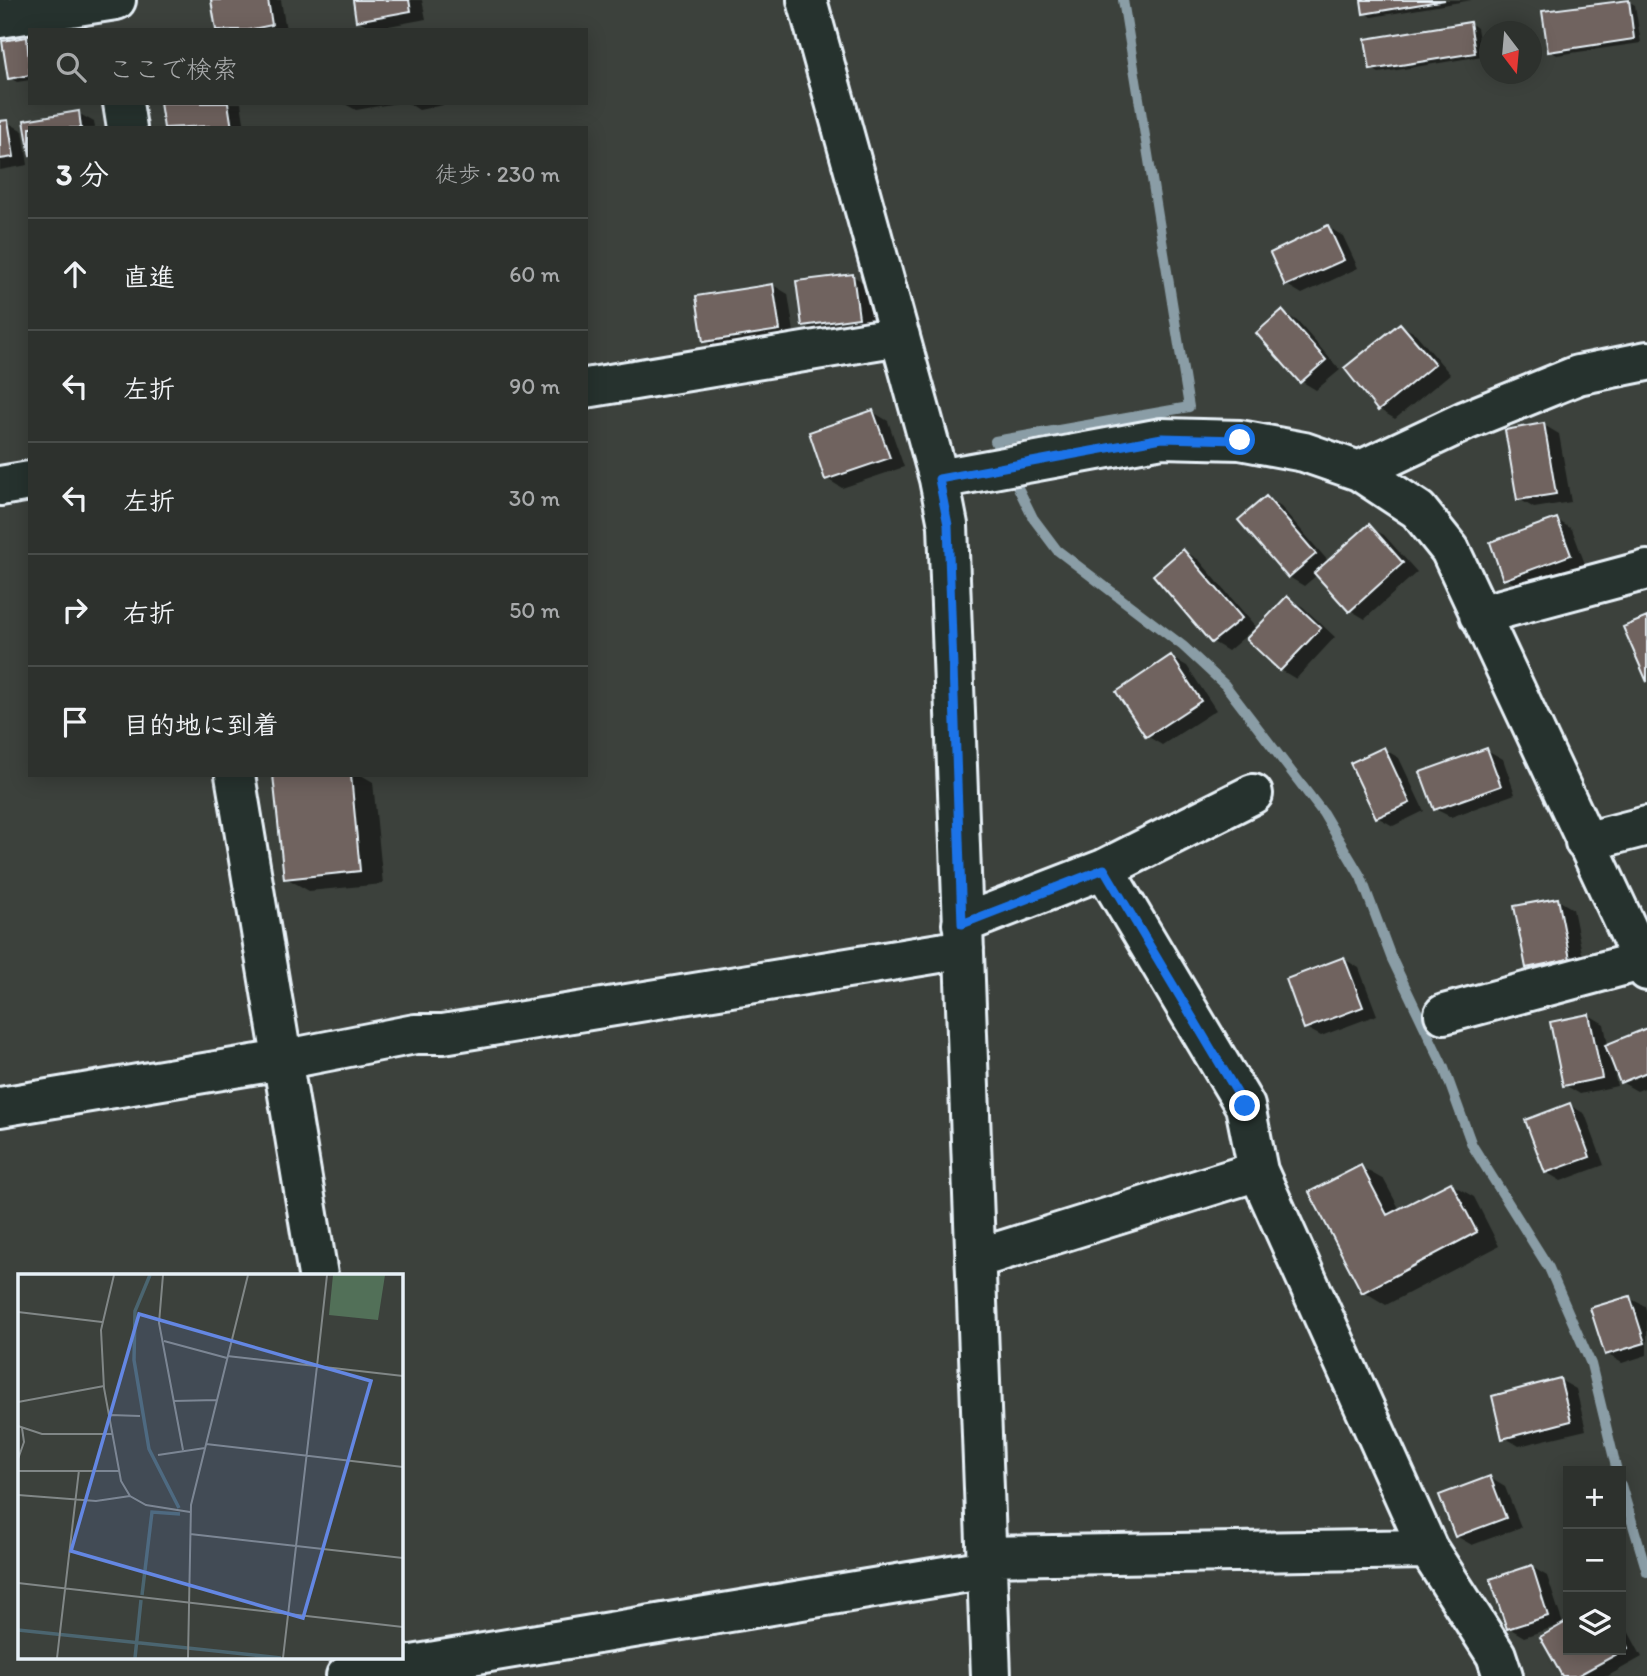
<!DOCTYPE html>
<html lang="ja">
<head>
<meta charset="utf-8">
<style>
  body { margin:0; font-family:Itim,"Klee One",sans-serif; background:#393d39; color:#f1f3f6 }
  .controls { position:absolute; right:21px; bottom:21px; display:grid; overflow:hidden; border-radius:0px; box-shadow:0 4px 18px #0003 }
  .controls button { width:63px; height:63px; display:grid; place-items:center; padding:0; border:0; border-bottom:2px solid #484c49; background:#2d312d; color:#f1f3f6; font:35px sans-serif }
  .compass { position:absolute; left:1479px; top:21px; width:63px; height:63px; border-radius:50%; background:#2d312d; box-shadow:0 4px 18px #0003; rotate:164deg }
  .stop { position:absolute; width:21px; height:21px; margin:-16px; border:5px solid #1a73e8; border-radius:50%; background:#fff }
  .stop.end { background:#1a73e8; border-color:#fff; box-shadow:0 2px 7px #0008 }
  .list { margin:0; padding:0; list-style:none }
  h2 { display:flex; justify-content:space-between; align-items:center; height:91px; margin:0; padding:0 28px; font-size:30px }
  h2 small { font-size:23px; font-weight:400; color:#a7a9aa }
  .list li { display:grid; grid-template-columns:46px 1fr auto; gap:21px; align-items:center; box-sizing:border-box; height:112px; padding:0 28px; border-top:2px solid #484c49 }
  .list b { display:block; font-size:26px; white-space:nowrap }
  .list em { font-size:23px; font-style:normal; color:#a7a9aa }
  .icon { flex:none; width:38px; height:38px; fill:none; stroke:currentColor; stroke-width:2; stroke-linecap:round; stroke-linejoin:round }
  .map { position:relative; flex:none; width:1647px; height:1676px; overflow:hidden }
  .search { position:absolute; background:#2d312d; box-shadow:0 4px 18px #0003; left:28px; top:28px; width:560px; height:77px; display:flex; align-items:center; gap:18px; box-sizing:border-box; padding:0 24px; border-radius:0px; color:#a7a9aa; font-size:26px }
  .panel { position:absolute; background:#2d312d; box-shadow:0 4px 18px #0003; left:28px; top:126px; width:560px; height:651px; border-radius:0px }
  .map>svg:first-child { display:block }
  .shadow { fill:#0007 }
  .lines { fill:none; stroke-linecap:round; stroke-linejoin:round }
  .stream { stroke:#8a9da6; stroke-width:10 }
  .building { fill:#70635e; stroke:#e8f1f8; stroke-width:2 }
  .minor-casing { stroke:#e8f1f8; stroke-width:44 }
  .minor { stroke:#26332d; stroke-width:38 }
  .route { stroke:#1a73e8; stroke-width:9 }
  .inset-river { fill:none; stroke:#4b6570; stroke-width:3.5 }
  .inset-road { fill:none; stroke:#818787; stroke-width:2 }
  .view { fill:#6487e3; fill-opacity:0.15; stroke:#6487e3; stroke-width:3.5 }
  .inset-edge { fill:none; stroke:#e8f1f8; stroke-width:3.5 }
</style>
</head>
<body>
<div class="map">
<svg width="1647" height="1676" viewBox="0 0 1647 1676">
  <rect width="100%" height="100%" fill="#3c413c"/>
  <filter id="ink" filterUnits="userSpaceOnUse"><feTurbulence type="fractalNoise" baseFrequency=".0143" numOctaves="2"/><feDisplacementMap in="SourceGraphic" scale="14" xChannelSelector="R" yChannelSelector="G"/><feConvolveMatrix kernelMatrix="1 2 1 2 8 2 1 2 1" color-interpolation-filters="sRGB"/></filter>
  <g filter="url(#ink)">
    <path class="shadow" d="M213 0H281L286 30H218Z
      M354 0H422L426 19 373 29 358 20Z
      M1362 0H1472L1372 17 1364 13Z
      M1628 1 1635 5 1641 43 1557 55 1550 51Z
      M1470 23 1477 28 1482 56 1379 73 1372 69Z
      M27 38 30 40V80L17 82 10 78Z
      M162 103H241L245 128H166Z
      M343 103H397L356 110Z
      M408 103H443V105L419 110Z
      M78 113 94 122 95 128H30L26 122Z
      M7 122 23 131 28 165 0 170V123Z
      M1328 227 1343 236 1358 268 1302 294 1287 285Z
      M853 276 868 285 874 326 819 333 803 325Z
      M773 285 788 294 795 338 720 350 704 341Z
      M1282 312 1297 321 1340 370 1316 390 1301 381Z
      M1401 325 1416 334 1450 374 1395 419 1380 410 1346 369Z
      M873 412 888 421 904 467 842 488 827 479Z
      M1544 425 1559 434 1571 502 1534 508 1519 499Z
      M1266 498 1281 507 1329 562 1369 527 1384 535 1417 572 1365 619 1350 610 1317 575 1304 586 1289 577Z
      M1557 520 1572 529 1585 564 1520 587 1505 578Z
      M1184 551 1199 560 1256 627 1228 651 1213 642 1155 575Z
      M1287 598 1303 607 1335 637 1296 679 1281 670Z
      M1171 657 1187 666 1216 710 1162 745 1147 736Z
      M1384 749 1399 758 1424 811 1393 826 1377 817Z
      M1487 750 1503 759 1515 794 1451 817 1435 809Z
      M288 775H361L373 782 383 884 309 891 286 878Z
      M1558 900 1573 909 1585 967 1543 975 1528 966Z
      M1344 959 1359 968 1377 1015 1321 1036 1306 1028Z
      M1589 1015 1604 1024 1608 1045 1647 1030V1087L1637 1091 1621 1082 1614 1064H1612L1617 1086 1580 1094 1565 1085Z
      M1570 1105 1585 1114 1604 1165 1561 1181 1546 1172Z
      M1361 1167 1384 1180 1400 1210 1451 1184 1474 1197 1499 1246 1386 1305 1363 1291Z
      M1629 1298 1645 1306 1647 1314V1355L1622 1363 1607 1354Z
      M1560 1380 1576 1389 1586 1430 1519 1446 1504 1437Z
      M1490 1478 1505 1487 1521 1527 1472 1545 1456 1536Z
      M1532 1567 1547 1576 1563 1624 1524 1637 1509 1628Z
      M1621 1618 1642 1657 1608 1676H1564L1543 1637 1568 1623V1650H1621Z"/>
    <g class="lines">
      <path class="stream" d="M1123 0 1189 407 995 441 1033 518 1057 550 1183 646 1225 685 1323 813 1361 877 1391 957 1444 1068 1472 1145 1549 1268 1591 1364 1617 1471
        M1621 1485 1647 1572"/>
    </g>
    <path class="building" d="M211 0H268L272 25 248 30H216Z
      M353 0H409L411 11 356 21Z
      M1361 0H1445L1363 14Z
      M1629 0 1634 39 1548 52 1542 11Z
      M1470 22 1475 53 1370 70 1365 39Z
      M27 37 30 75 8 79 2 41Z
      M160 103H228L232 128H209V126L164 128Z
      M79 111 81 128H30V156L24 120Z
      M8 120 14 157 0 159V121Z
      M1328 225 1344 260 1285 286 1270 253Z
      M853 274 859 318 802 326 796 281Z
      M773 284 780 330 703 342 696 296Z
      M1282 310 1326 360 1300 383 1256 333Z
      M1400 323 1435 364 1378 411 1344 368Z
      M873 410 890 458 825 480 809 432Z
      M1544 423 1556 494 1517 500 1505 430Z
      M1266 496 1316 554 1288 578 1238 520Z
      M1557 518 1571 555 1503 580 1490 542Z
      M1369 524 1403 563 1349 612 1314 573Z
      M1183 549 1242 618 1211 643 1153 575Z
      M1287 596 1321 628 1280 671 1246 639Z
      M1647 617V682L1623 627Z
      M1171 655 1201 701 1146 737 1116 692Z
      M1384 747 1410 803 1376 818 1350 763Z
      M1487 748 1501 786 1434 810 1420 772Z
      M273 775H351L360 871 284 879Z
      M1558 898 1570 959 1526 968 1514 906Z
      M1344 957 1363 1007 1304 1029 1286 979Z
      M1589 1014 1602 1078 1563 1086 1550 1022Z
      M1647 1028V1072L1620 1083 1605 1045Z
      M1570 1103 1590 1157 1545 1173 1525 1120Z
      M1361 1165 1387 1215 1451 1182 1477 1232 1362 1293 1309 1192Z
      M1630 1296 1645 1343 1605 1355 1590 1308Z
      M1560 1378 1571 1421 1502 1439 1492 1396Z
      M1490 1476 1506 1518 1455 1537 1439 1495Z
      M1532 1565 1548 1616 1507 1629 1490 1579Z
      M1568 1621V1650H1621V1634L1628 1648 1577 1676H1562L1540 1637Z"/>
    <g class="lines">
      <g class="minor-casing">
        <path id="minor" d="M807 0 939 479 948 525 991 1676
          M0 18 116 0
          M123 103 127 128
          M586 388 900 336
          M1359 471 1465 421 1578 375 1647 361
          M939 479 1162 438 1240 440 1304 452 1359 471 1418 510 1450 550 1647 971
          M0 486 30 481
          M1479 615 1647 570
          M235 775 318 1275
          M1585 842 1647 826
          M1104 869 1245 1106 1258 1171 1428 1549 1496 1655 1503 1676
          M962 924 1104 869 1253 794
          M1444 1014 1641 961
          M0 1107 282 1060 415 1034H443L964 949
          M975 1259 1258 1171
          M986 1556 1428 1549
          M346 1676 987 1569"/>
      </g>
      <use href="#minor" class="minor"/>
    </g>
  </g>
  <g class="lines" filter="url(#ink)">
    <path class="route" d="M1240 440 1162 438 939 479 948 525 962 924 1104 869 1245 1106"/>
  </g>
  <g transform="translate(18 1274)">
    <rect width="385" height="385" fill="#3c413c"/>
    <path d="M315 1H367L360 46 311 41Z" fill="#527058"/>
    <path class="inset-river" d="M132 1 117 37 116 86 131 175 161 234M124 321 134 238 162 240M0 356 263 384M117 384 123 326"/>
    <path class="inset-road" d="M96 1 83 56 86 114 103 207 112 222 128 231 172 238M145 1 141 49 165 176M0 38 84 48M146 67 209 84M209 82 385 102M299 92 309 1M155 127 199 126M0 128 86 112M92 141 122 142M0 152 24 160H95M188 170 385 193M140 181 187 174M0 185 6 168 4 154M0 197H101M0 221 78 227 112 222M172 260 385 284M0 309 385 353M39 384 61 196M170 384 173 231 230 1M265 384 299 92"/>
    <path class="view" d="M121 40 353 107 285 344 53 277Z"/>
    <rect width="385" height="385" class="inset-edge"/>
  </g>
</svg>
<div class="controls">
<button>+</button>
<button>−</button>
<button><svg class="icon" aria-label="layers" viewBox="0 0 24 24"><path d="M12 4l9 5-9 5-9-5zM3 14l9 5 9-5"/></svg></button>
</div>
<svg class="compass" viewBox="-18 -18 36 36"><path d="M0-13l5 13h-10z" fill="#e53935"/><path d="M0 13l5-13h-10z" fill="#a7a9aa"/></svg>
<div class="stop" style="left:1240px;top:440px"></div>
<div class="stop end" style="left:1245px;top:1106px"></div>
<div class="search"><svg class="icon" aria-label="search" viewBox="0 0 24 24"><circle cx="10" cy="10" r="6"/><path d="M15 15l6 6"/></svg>ここで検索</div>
<section class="panel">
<h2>3 分<small>徒歩 · 230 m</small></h2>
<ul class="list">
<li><svg class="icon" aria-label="ahead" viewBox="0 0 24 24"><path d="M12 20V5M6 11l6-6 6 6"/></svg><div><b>直進</b></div><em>60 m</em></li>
<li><svg class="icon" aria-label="left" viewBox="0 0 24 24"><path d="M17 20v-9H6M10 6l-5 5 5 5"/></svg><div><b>左折</b></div><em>90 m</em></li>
<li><svg class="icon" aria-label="left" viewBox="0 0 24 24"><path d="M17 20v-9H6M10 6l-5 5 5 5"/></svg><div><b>左折</b></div><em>30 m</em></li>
<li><svg class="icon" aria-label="right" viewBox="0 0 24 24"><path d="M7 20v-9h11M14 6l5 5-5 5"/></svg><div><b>右折</b></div><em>50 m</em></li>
<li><svg class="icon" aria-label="arrive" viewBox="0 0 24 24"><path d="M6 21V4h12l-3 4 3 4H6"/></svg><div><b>目的地に到着</b></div></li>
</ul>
</section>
</div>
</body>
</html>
